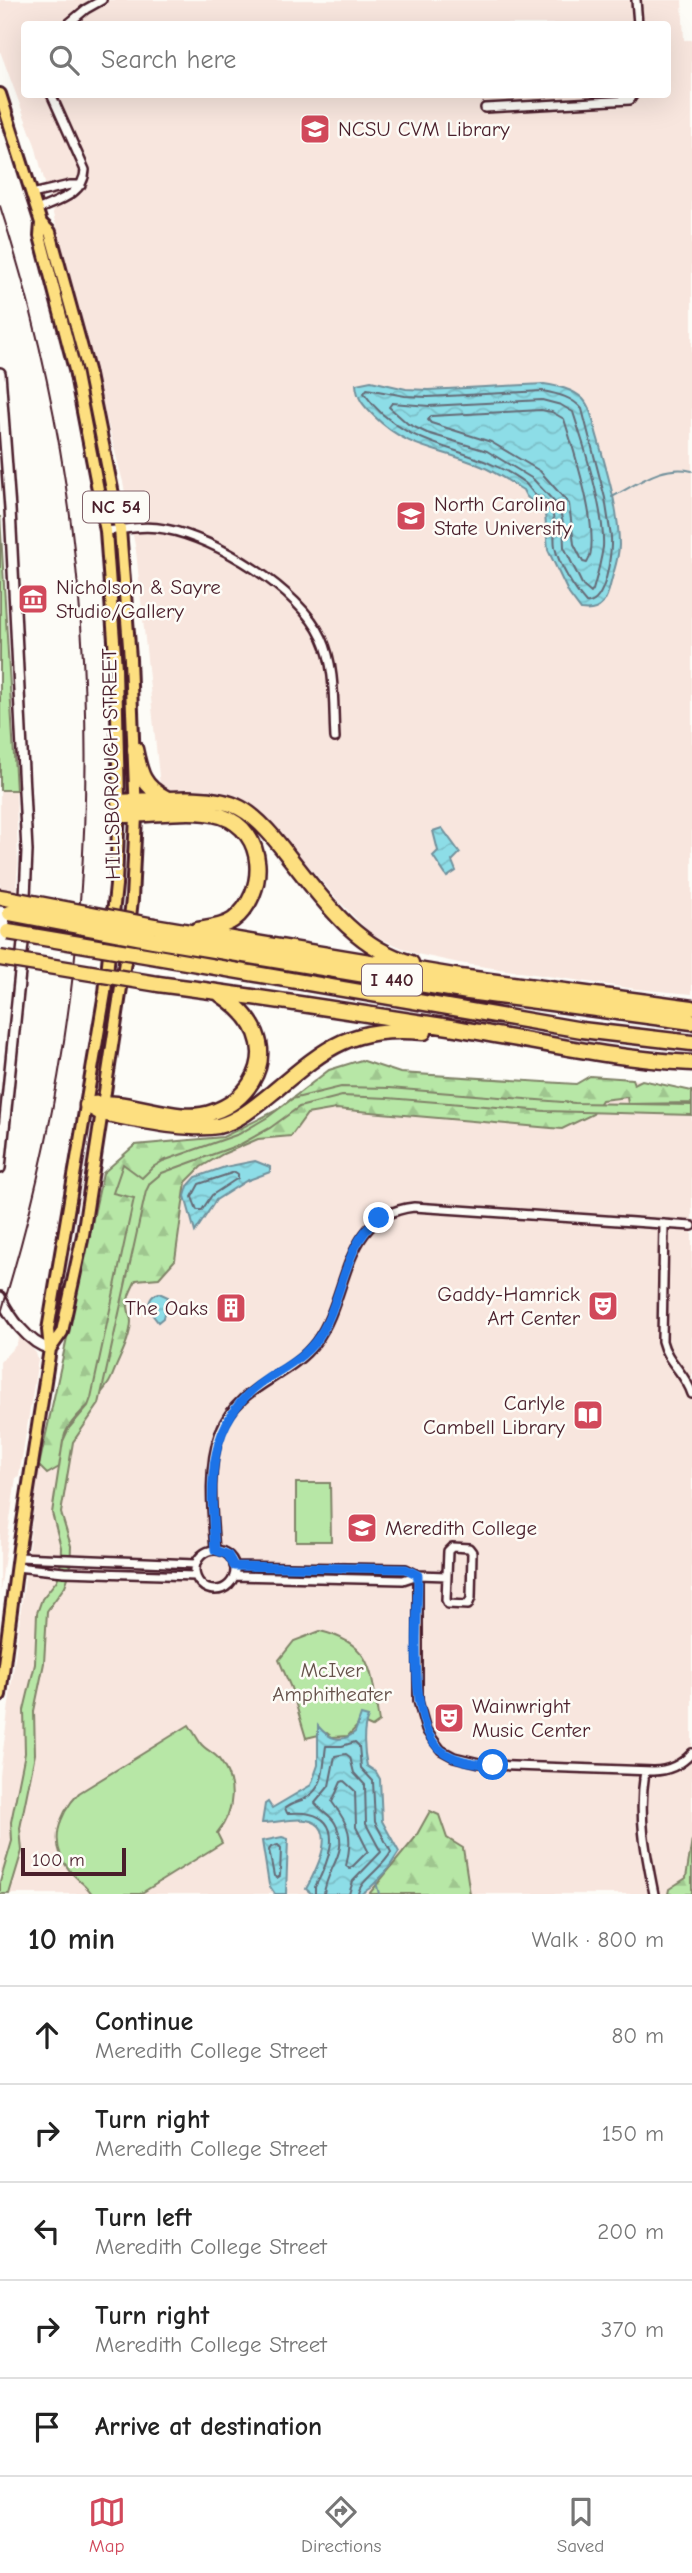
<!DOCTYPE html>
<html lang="en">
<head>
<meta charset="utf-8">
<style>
  body { margin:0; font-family:"Comic Neue",sans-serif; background:#f6f6f6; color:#222 }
  .scale { position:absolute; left:21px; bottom:18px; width:105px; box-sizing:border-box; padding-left:7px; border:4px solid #4a1f2b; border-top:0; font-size:19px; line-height:24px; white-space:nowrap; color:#4a1f2b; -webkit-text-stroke:5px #fdfcf7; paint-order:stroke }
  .stop { position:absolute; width:21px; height:21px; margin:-16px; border:5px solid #1a73e8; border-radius:50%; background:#fff }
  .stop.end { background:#1a73e8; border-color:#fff; box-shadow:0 2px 7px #0008 }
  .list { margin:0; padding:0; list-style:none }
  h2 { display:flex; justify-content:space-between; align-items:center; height:91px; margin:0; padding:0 28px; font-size:30px }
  h2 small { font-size:23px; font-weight:400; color:#767676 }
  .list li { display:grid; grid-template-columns:46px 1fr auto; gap:21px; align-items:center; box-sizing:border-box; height:98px; padding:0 28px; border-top:2px solid #e0e0e0 }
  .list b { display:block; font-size:26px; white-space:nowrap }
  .list p { margin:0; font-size:23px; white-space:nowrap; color:#767676 }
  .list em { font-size:23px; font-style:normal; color:#767676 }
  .icon { flex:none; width:38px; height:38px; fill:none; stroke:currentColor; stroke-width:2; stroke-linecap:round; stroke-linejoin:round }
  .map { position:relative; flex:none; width:692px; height:1894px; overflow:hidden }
  .search { position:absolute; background:#fff; box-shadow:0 7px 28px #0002; left:21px; right:21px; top:21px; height:77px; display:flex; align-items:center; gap:18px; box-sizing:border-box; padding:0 24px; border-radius:7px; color:#767676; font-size:26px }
  .sheet { height:581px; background:#fff }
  nav { display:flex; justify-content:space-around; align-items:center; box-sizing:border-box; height:98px; border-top:2px solid #e0e0e0; background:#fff; font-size:19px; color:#767676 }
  nav a { display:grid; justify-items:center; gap:4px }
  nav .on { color:#d1495b }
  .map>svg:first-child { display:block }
  .built { fill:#f8e6de; fill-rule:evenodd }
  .forest { fill:url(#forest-firs); stroke:#808368; stroke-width:2 }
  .park { fill:#b7e7a6; stroke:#808368; stroke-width:2 }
  .water { fill:url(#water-waves); stroke:#72919c; stroke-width:2 }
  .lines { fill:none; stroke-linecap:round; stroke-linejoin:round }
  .shore { stroke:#656b76; stroke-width:2 }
  .stream { stroke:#72919c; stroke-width:2 }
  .minor-casing { stroke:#4a1f2b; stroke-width:12 }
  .tertiary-casing { stroke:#4a1f2b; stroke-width:14 }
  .primary-casing { stroke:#4a1f2b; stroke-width:16 }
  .motorway-casing { stroke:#4a1f2b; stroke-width:19 }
  .minor { stroke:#fdfcf7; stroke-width:7 }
  .tertiary { stroke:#fdfcf7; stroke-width:9 }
  .primary { stroke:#fddf80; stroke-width:10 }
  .motorway { stroke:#fddf80; stroke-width:14 }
  .rail { stroke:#4a1f2b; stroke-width:2 }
  .motorway-bridge-casing { stroke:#4a1f2b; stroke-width:19; stroke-linecap:butt }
  .motorway-bridge { stroke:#fddf80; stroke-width:14 }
  .route { stroke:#1a73e8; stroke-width:9 }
  .labels { text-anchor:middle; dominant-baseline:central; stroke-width:5; stroke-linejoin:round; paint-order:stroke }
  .shield { fill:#fdfcf7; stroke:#806168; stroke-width:2 }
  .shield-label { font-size:19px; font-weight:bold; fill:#4a1f2b }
  .poi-label { font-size:21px; fill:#4a1f2b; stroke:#fdfcf7; text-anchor:start }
  .street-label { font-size:21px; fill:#4a1f2b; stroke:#fdfcf7 }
  .park-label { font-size:21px; fill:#65514a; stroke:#fdfcf7 }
</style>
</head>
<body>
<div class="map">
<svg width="692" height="1894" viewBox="0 0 692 1894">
  <defs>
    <pattern id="forest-firs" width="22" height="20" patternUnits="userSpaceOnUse" patternTransform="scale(1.75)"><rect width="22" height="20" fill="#b7e7a6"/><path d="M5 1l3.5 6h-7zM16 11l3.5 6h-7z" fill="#9fc68f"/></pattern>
    <pattern id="water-waves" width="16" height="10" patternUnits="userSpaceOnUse" patternTransform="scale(1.75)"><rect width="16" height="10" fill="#8ddde7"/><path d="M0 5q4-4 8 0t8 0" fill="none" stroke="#7bbdc6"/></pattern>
  </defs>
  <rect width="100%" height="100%" fill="#fdfcf7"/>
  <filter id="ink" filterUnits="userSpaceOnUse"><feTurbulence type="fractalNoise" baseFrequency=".0143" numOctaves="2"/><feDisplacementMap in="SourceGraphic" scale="14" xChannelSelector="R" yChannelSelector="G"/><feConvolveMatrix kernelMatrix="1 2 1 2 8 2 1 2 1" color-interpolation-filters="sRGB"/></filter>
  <g filter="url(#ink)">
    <path class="built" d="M0 0H682L684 40H692V994L636 989 459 963 417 954 372 935 336 898 269 820 242 800 201 792H175L160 786 136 551 123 482 35 145 0 51ZM24 24H668V94H24Z
      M0 516 16 790 18 864 16 891 0 889Z
      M361 1060 400 1073 576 1084 590 1076 642 1080 692 1091V1894H0V1775L39 1466 103 1173 135 1145 223 1137 277 1110 329 1070Z
      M20 1335 36 1353 38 1360 19 1476 16 1477 0 1592V1362L16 1345Z"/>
    <path class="forest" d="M361 1060 400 1073 576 1084 590 1076 632 1079 634 1084 642 1080 692 1091V1103L628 1104 627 1097 602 1100 593 1114 562 1129 336 1109 307 1114 291 1136 258 1139 223 1154 201 1167 186 1182 175 1260 159 1278 136 1280C132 1289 127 1296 128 1306 128 1311 131 1317 131 1322 130 1340 119 1358 113 1374 105 1398 75 1410 65 1434 62 1443 62 1457 61 1466L47 1474 39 1466 103 1173 135 1145 223 1137 277 1110 329 1070Z
      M430 1811 439 1815 447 1838 463 1848 470 1894H369L415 1838Z
      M692 1840V1894H668L669 1889 686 1878Z"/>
    <path class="park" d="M0 516 16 790H0Z
      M341 1087 389 1088 575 1103 692 1105V1115L545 1111 388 1098 342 1096 299 1107 270 1128 241 1144 162 1173 150 1183 146 1191 99 1404 73 1442 61 1513 71 1546 70 1572 65 1586 47 1611 44 1663 34 1711 35 1754 20 1828 22 1851 9 1894H0V1882L12 1841 11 1822 25 1753 24 1710 35 1664 37 1613 42 1599 57 1580 60 1571 61 1547 52 1513 63 1441 69 1428 88 1406 91 1398 134 1198 113 1193 123 1164 142 1178 153 1167 163 1161 239 1134 268 1117 292 1099Z
      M296 1483H330L331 1541H296Z
      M320 1631C375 1644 371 1674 379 1722L372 1727 361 1722 348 1736 332 1737 327 1733 306 1738 291 1688 279 1660 294 1641Z
      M189 1725C193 1731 197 1738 201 1744 206 1750 213 1752 218 1758 237 1781 236 1810 217 1833L222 1843 140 1894H92C86 1884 77 1880 70 1871 48 1844 58 1815 79 1793Z"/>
    <path class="water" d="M371 381 406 389 428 390 544 384C557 386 573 389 583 399 592 409 594 427 598 439 607 472 619 510 619 545 619 557 614 570 611 582 607 600 602 613 581 610L569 594 548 550 545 514 526 496 523 490C510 482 495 472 481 466 440 448 409 451 374 416 364 406 357 399 356 384Z
      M442 828 460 853 452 861 456 871 447 877 433 856 438 851 433 831Z
      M255 1161 270 1167V1172L246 1181 216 1200 195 1232 185 1196 188 1186 196 1177 225 1167Z
      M159 1293 168 1297 163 1318 158 1322 148 1309C149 1301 151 1295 159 1293Z
      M361 1715 368 1717C362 1730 364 1752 367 1766L376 1772 380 1779 382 1821 399 1852 386 1872 370 1888 361 1894H312L306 1889C315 1872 341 1825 306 1820 290 1818 277 1823 262 1823L265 1804 268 1802 272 1808 311 1785 318 1765V1726C329 1739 341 1744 355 1732Z
      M282 1837 288 1839 286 1894H275L269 1885 262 1841Z"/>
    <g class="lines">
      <path class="shore" d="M367 389 405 396 428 397 543 391C558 394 572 397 582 409L605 498 611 537C612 552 606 606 586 603 575 591 558 563 555 547 553 536 557 521 551 510 547 504 540 500 535 495 531 491 529 487 525 483 473 444 404 452 364 393Z
        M542 400 561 405 573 412C584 444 605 514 603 547 601 561 597 576 593 590L591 593 583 586 564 547 563 523 559 507 533 479 487 451 427 433 408 424 389 407 392 403 429 406Z
        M541 410 552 412 564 419C573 448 603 538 587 563L583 562 574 544 569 504 540 471 491 442 431 423 428 420 431 416Z
        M235 1172 238 1174V1178L212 1195 202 1210H197L192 1197 199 1184Z
        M344 1781 355 1791 356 1827 368 1851 350 1869 346 1866C353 1836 350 1826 332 1802L341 1782Z
        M278 1845 281 1848 280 1876 277 1878 274 1876 269 1850 271 1847Z
        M315 1894V1887C326 1867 347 1822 310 1814 303 1812 294 1813 287 1813L285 1808C291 1803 298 1802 306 1798 326 1786 323 1765 326 1746H342L355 1742 359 1746 361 1768 373 1781 375 1822 391 1852C384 1867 360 1880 358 1894
        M324 1894C326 1868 351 1852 335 1823 330 1814 320 1810 315 1803L329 1786 335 1756 346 1754 350 1757 354 1773 365 1785 366 1824 381 1852 353 1881 349 1894"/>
      <path class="stream" d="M612 497C638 484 661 464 692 471
        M376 1882 379 1894"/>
      <g class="minor-casing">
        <path id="minor" d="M636 0 638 24
          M68 24 86 9 102 0
          M485 108 630 100 634 94
          M32 194 70 185H81
          M37 210C56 201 84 195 85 170L51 94
          M106 531C125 529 146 525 165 529 216 538 300 590 322 638 336 668 333 706 335 738
          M664 1224 662 1341C667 1362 686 1374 692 1394
          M452 1547 469 1548 472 1552 471 1598 468 1605 448 1604 446 1600 448 1551Z
          M195 1570a20 20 0 1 1 40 0a20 20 0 1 1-40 0Z
          M215 1550C212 1513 207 1468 220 1432 239 1383 288 1380 316 1342 351 1295 340 1215 414 1207L692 1226
          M18 1557 195 1564
          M234 1566 406 1569 418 1575
          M16 1567 64 1572 195 1576
          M418 1575V1701L426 1730 441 1750 454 1757 488 1765 653 1771C669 1771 681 1765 692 1753
          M234 1576 403 1580 418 1575 447 1576
          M645 1771C638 1816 645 1850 654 1894"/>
      </g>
      <g class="tertiary-casing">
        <path id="tertiary" d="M0 373 10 509 27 851 23 943 0 1168
          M0 1297C10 1317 28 1343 50 1349"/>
      </g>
      <g class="primary-casing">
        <path id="primary" d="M0 94 41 223 40 236 75 370 106 531 116 668 119 802 116 885 105 993 48 1330 50 1349 19 1548 0 1695
          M41 223 50 232 88 370 120 529 130 659 136 816 132 899 126 955 83 1235 62 1332 50 1349"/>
      </g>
      <g class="motorway-casing">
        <path id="motorway" d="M135 749C140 773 143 787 166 798
          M119 802C152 801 211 792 240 808 259 818 276 840 289 857 324 901 355 947 411 963
          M119 815C149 816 192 807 221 816 267 831 268 893 233 920 223 927 209 928 197 930
          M0 897 12 899
          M154 926 460 977 692 1008
          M153 940 468 992 692 1022
          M151 956 582 1030 692 1043
          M158 984C253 996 348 1011 443 1026 526 1039 608 1059 692 1063
          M87 1105 101 1113 111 1115C139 1120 191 1131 218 1126 238 1121 256 1106 272 1093 327 1047 350 1026 424 1032
          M87 1105C128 1096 175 1126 213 1112 245 1101 270 1068 256 1033 249 1016 235 1004 220 994"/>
      </g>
      <use href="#minor" class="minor"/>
      <use href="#tertiary" class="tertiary"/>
      <use href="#primary" class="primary"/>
      <use href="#motorway" class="motorway"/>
      <path class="rail" d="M0 206C116 562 112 960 0 1316"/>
      <g class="motorway-bridge-casing">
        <path id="motorway-bridge" d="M12 899 154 926
          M10 913 153 940
          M8 932 151 956
          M0 958 158 984"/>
      </g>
      <use href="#motorway-bridge" class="motorway-bridge"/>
    </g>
  </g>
  <g class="lines" filter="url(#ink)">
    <path class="route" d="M379 1218C345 1243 343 1295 323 1330 310 1354 290 1364 268 1378 205 1419 210 1483 215 1550L228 1555 234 1566 406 1569 418 1575C418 1616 406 1726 442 1751 455 1761 477 1764 493 1765"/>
  </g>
  <defs>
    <g id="university-square" transform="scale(1.575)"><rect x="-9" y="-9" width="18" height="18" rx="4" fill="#d1495b" stroke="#fdfcf7"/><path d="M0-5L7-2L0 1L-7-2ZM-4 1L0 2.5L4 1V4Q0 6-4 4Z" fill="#fff"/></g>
    <g id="museum-square" transform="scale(1.575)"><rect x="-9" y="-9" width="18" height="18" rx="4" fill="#d1495b" stroke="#fdfcf7"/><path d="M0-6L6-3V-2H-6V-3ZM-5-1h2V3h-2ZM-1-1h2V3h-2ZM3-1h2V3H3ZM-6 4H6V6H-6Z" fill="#fff"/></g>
    <g id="theatre-square" transform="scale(1.575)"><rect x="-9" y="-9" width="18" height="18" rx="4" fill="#d1495b" stroke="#fdfcf7"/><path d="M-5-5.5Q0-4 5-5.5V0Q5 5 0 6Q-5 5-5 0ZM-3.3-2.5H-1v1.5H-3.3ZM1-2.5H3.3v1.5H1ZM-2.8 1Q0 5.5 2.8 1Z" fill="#fff"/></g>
    <g id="building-square" transform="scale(1.575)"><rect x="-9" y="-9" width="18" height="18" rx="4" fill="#d1495b" stroke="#fdfcf7"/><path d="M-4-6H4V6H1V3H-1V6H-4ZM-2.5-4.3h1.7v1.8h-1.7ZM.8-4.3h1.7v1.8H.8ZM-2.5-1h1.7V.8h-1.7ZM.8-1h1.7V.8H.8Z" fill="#fff"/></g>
    <g id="library-square" transform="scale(1.575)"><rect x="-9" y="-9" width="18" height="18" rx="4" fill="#d1495b" stroke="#fdfcf7"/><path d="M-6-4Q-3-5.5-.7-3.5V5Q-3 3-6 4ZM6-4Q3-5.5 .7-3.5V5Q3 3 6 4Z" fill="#fff"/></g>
  </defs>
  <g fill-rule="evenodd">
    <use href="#university-square" x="315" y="129"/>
    <use href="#university-square" x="411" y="516"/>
    <use href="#museum-square" x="33" y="599"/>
    <use href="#theatre-square" x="603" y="1306"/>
    <use href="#building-square" x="231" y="1308"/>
    <use href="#library-square" x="588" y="1415"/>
    <use href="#university-square" x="362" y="1528"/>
    <use href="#theatre-square" x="449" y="1718"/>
  </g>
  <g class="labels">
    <g class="shield">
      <rect x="83" y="491.5" width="66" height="31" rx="5"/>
      <rect x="362" y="964.5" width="60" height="31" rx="5"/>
    </g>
    <g class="shield-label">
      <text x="116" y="507">NC 54</text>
      <text x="392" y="980">I 440</text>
    </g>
    <g class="poi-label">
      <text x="338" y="129">NCSU CVM Library</text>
      <text x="434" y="504">North Carolina<tspan x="434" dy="24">State University</tspan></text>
      <text x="56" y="587">Nicholson &amp; Sayre<tspan x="56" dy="24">Studio/Gallery</tspan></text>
      <text x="580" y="1294" text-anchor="end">Gaddy-Hamrick<tspan x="580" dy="24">Art Center</tspan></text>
      <text x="208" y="1308" text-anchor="end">The Oaks</text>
      <text x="565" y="1403" text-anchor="end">Carlyle<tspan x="565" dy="24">Cambell Library</tspan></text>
      <text x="385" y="1528">Meredith College</text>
      <text x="472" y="1706">Wainwright<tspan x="472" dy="24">Music Center</tspan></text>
    </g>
    <g class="street-label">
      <text transform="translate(111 764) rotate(-91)">HILLSBOROUGH STREET</text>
    </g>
    <g class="park-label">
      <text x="332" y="1670">McIver<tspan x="332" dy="24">Amphitheater</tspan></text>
    </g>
  </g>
</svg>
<div class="scale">100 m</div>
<div class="stop" style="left:493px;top:1765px"></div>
<div class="stop end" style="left:379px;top:1218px"></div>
<div class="search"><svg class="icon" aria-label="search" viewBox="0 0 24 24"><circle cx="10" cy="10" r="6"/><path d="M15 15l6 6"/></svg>Search here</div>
</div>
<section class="sheet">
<h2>10 min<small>Walk · 800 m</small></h2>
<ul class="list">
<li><svg class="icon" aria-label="ahead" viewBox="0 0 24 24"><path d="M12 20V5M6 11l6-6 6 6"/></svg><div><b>Continue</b><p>Meredith College Street</p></div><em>80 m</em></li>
<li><svg class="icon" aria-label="right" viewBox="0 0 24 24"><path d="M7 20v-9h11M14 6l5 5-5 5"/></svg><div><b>Turn right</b><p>Meredith College Street</p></div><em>150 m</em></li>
<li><svg class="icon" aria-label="left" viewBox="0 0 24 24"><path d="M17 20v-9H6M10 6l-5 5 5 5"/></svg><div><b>Turn left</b><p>Meredith College Street</p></div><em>200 m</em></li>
<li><svg class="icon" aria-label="right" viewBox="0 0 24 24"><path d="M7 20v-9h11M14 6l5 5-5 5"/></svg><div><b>Turn right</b><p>Meredith College Street</p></div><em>370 m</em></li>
<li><svg class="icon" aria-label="arrive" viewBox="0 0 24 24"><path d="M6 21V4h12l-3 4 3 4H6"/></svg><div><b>Arrive at destination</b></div></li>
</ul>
</section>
<nav>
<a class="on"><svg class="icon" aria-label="map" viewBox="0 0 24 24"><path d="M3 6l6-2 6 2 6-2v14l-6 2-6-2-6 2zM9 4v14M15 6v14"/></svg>Map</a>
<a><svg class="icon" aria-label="directions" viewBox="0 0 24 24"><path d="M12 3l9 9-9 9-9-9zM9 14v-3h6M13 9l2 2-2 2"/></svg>Directions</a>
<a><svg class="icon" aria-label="saved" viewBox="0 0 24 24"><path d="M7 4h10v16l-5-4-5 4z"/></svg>Saved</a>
</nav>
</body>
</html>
